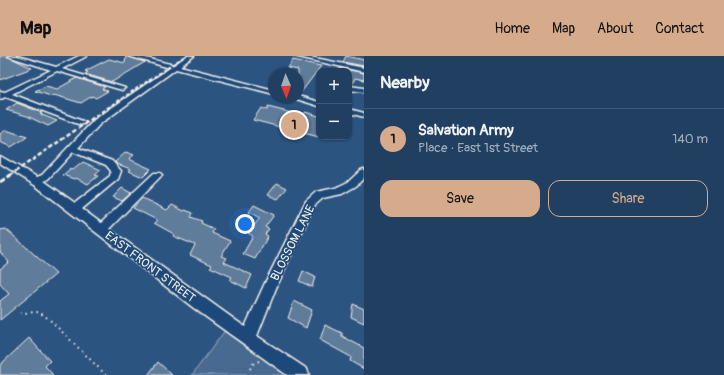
<!DOCTYPE html>
<html lang="en">
<head>
<meta charset="utf-8">
<style>
  body { margin:0; font-family:Pangolin,sans-serif; background:#2d4a6a; color:#f1f3f6 }
  .controls { position:absolute; right:12px; top:12px; display:grid; overflow:hidden; border-radius:8px; box-shadow:0 1px 3px #0004 }
  .controls button { width:36px; height:36px; display:grid; place-items:center; padding:0; border:0; border-bottom:1px solid #3e5876; background:#213f61; color:#f1f3f6; font:20px sans-serif }
  .compass { position:absolute; left:268px; top:12px; width:36px; height:36px; border-radius:50%; background:#213f61; box-shadow:0 1px 3px #0004; rotate:178deg }
  .you { position:absolute; left:245px; top:168px; width:14px; height:14px; margin:-10px; border:3px solid #fff; border-radius:50%; background:#1a73e8; box-shadow:0 0 0 6px #1a73e833 }
  .badge { display:grid; place-items:center; width:26px; height:26px; border-radius:50%; background:#d6ab8b; color:#111; font-size:13px; font-weight:700 }
  .pin { position:absolute; translate:-50% -50%; border:2px solid #fff; box-shadow:0 1px 4px #0006 }
  .list { margin:0; padding:0; list-style:none }
  h2 { display:flex; justify-content:space-between; align-items:center; height:52px; margin:0; padding:0 16px; font-size:17px }
  h2 small { font-size:13px; font-weight:400; color:#a2afbd }
  .list li { display:grid; grid-template-columns:26px 1fr auto; gap:12px; align-items:center; box-sizing:border-box; height:60px; padding:0 16px; border-top:1px solid #3e5876 }
  .list b { display:block; font-size:15px; white-space:nowrap }
  .list p { margin:0; font-size:13px; white-space:nowrap; color:#a2afbd }
  .list em { font-size:13px; font-style:normal; color:#a2afbd }
  .actions { display:flex; gap:8px; padding:12px 16px }
  .actions a { flex:1; padding:9px 0; border:1px solid #d6ab8b; border-radius:12px; text-align:center; font-size:14px; color:#d6ab8b }
  .actions .main { background:#d6ab8b; color:#111 }
  .map { position:relative; flex:none; width:364px; height:319px; overflow:hidden }
  header { display:flex; align-items:center; gap:24px; box-sizing:border-box; height:56px; padding:0 20px; background:#d6ab8b; color:#111 }
  header strong { font-size:19px }
  nav { display:flex; gap:22px; margin-inline-start:auto; font-size:14px }
  main { display:flex }
  aside { flex:1; background:#213f61 }
  .map>svg:first-child { display:block }
  .green { fill:#496b90; stroke:#9eaebc }
  .building { fill:#5e7b9a; stroke:#f4f1e8 }
  .lines { fill:none; stroke-linecap:round; stroke-linejoin:round }
  .minor-casing { stroke:#f4f1e8; stroke-width:3 }
  .path { stroke:#f4f1e8; stroke-width:2; stroke-dasharray:1.5 4; stroke-linecap:butt }
  .minor { fill:#1f4a7a; fill-rule:evenodd }
  .rail-far2 { stroke:#f4f1e8; stroke-width:2; stroke-dasharray:3.5 2; stroke-linecap:butt }
  .rail-far1 { stroke:#f4f1e8; stroke-width:2.5; stroke-dasharray:4.5 2.5; stroke-linecap:butt }
  .rail { stroke:#f4f1e8; stroke-width:3; stroke-dasharray:6 3; stroke-linecap:butt }
  .labels { text-anchor:middle; dominant-baseline:central; stroke-width:3.5; stroke-linejoin:round; paint-order:stroke }
  .street-label { font-size:12px; fill:#f4f1e8; stroke:#1f4a7a }
</style>
</head>
<body>
<header>
<strong>Map</strong>
<nav><a>Home</a><a>Map</a><a>About</a><a>Contact</a></nav>
</header>
<main>
<div class="map">
<svg width="364" height="319" viewBox="0 0 364 319">
  <rect width="100%" height="100%" fill="#2c5481"/>
  <filter id="ink" filterUnits="userSpaceOnUse"><feTurbulence type="fractalNoise" baseFrequency=".025" numOctaves="2"/><feDisplacementMap in="SourceGraphic" scale="8" xChannelSelector="R" yChannelSelector="G"/><feConvolveMatrix kernelMatrix="1 2 1 2 8 2 1 2 1" color-interpolation-filters="sRGB"/></filter>
  <g filter="url(#ink)">
    <path class="green" d="M229 269 302 319H192Z"/>
    <path class="building" d="M0 0H7L32 12 0 24Z
      M126 0 145 6 112 26 85 18 88 16 85 15 109 3 125 7Z
      M346 0 364 4V10L343 6Z
      M293 4 321 10 299 39H298V14L288 12Z
      M340 12 364 17V24L355 22 352 29H349V15H339Z
      M77 22 105 31 102 33 108 35 96 42 92 40 81 47 54 39 51 40 35 35 46 30 57 33Z
      M17 47 42 57 40 58 57 65 48 70 27 60 6 54Z
      M268 51 303 60 305 56 319 60V81L253 64 261 52 267 54Z
      M6 74 27 81 11 91 0 86V78Z
      M126 96 134 99 129 103 151 113 143 121 129 115 131 113 117 108 115 106Z
      M83 106 101 114 95 119 98 120 88 128 76 122 74 123 63 119 70 113 73 114Z
      M277 127 287 132 278 143 268 139Z
      M122 132 131 137 122 145 113 141Z
      M142 142 167 154 172 149 184 155 185 154 193 157 191 161 202 165 201 167 214 173 212 177 230 185 221 200 227 202 224 206 252 219 246 232 230 224 232 221 210 211 212 209 190 199 195 189 173 180 174 178 154 167 157 164 133 152Z
      M254 149 274 159 265 171 269 173 265 178 268 180 255 203 243 198 253 180 248 177 260 162 249 156Z
      M6 173 56 218 0 264V245L9 238 0 228V213L9 206 0 196V174Z
      M303 215 315 221 312 231 299 225Z
      M294 245 312 254 306 272 288 262Z
      M353 248 364 253V267L351 261Z
      M325 269 342 277V280L364 292V313L350 305 351 301 320 284Z
      M29 282 50 305 45 310 53 319H0V309Z
      M158 306 172 319H148Z"/>
    <g class="lines">
      <g class="minor-casing">
        <path id="minor" d="M8 0H17L56 11 79 0H87L62 13 125 32 122 34 57 15 12 38 85 66 84 68H78L6 41 0 43V35L5 36 51 14Z
          M128 0H138L174 9 187 0H194L180 10 274 34V38L176 13 100 68 78 92 112 105 121 115 118 123 82 153 101 167 154 117H160L162 119 160 121 109 173 245 271 265 227 306 145 316 136 335 132 348 126 361 114 364 113V122L356 130 342 138 323 142 314 150 276 232 257 280 307 313 309 319H287L195 253 36 130 0 107V100L37 121 42 119 94 64 170 12ZM73 96 106 109 111 115 110 120 75 147 44 125 48 123Z
          M294 0H305L364 12V16Z
          M349 30 364 32V36L349 34Z
          M298 40 319 46V50L293 42H298Z
          M349 53 364 57V61L349 57Z"/>
      </g>
      <path class="path" d="M20 257 39 256 49 263 106 319
        M250 313 253 308 259 305"/>
      <use href="#minor" class="minor"/>
      <path class="rail-far2" d="M108 52 185 0"/>
      <path class="rail-far1" d="M9 120 109 51"/>
      <path class="rail" d="M0 126 11 119"/>
    </g>
  </g>
  <g class="labels">
    <g class="street-label">
      <text transform="translate(293 187) rotate(-63)">BLOSSOM LANE</text>
      <text transform="translate(150 211) rotate(37)">EAST FRONT STREET</text>
    </g>
  </g>
</svg>
<div class="controls">
<button>+</button>
<button>−</button>
</div>
<svg class="compass" viewBox="-18 -18 36 36"><path d="M0-13l5 13h-10z" fill="#e53935"/><path d="M0 13l5-13h-10z" fill="#a2afbd"/></svg>
<div class="you"></div>
<div class="pin badge" style="left:294px;top:69px">1</div>
</div>
<aside>
<h2>Nearby<small></small></h2>
<ul class="list">
<li><span class="badge">1</span><div><b>Salvation Army</b><p>Place · East 1st Street</p></div><em>140 m</em></li>
</ul>
<div class="actions"><a class="main">Save</a><a>Share</a></div>
</aside>
</main>
</body>
</html>
